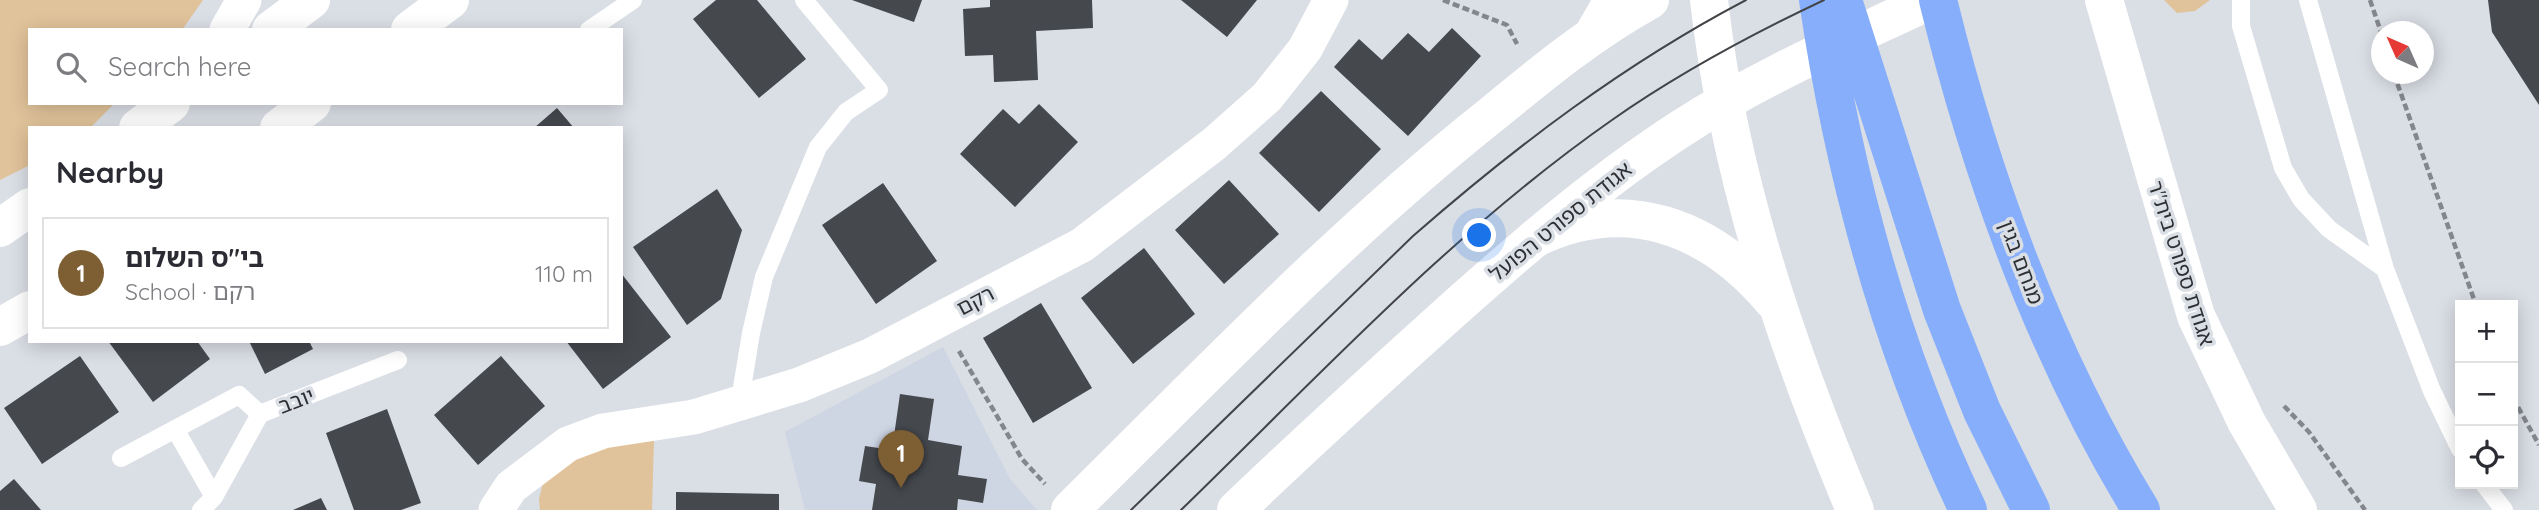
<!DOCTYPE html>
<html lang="en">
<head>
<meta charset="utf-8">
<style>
  body { margin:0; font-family:Quicksand,"Noto Sans Hebrew",sans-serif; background:#f2f2f3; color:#2b2b33 }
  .controls { position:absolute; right:21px; bottom:21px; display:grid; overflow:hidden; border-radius:0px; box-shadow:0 4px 18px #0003 }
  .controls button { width:63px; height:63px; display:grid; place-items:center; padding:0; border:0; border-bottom:2px solid #e1e1e2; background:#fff; color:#2b2b33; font:35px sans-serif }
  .compass { position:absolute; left:2371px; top:21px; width:63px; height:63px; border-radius:50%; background:#fff; box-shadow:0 4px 18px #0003; rotate:315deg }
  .you { position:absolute; left:1480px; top:236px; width:24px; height:24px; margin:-18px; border:5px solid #fff; border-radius:50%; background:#1a73e8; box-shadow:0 0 0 10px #1a73e833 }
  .badge { display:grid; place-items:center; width:46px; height:46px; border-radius:50%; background:#7d5f33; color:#fff; font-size:23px; font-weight:700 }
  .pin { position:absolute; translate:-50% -58px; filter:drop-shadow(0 2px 4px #0008) }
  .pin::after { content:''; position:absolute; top:37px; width:24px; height:21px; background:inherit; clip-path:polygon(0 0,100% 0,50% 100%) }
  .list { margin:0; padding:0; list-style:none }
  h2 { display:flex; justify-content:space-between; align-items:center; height:91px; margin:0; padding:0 28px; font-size:30px }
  h2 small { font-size:23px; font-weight:400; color:#7c7c81 }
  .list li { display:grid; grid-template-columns:46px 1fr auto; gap:21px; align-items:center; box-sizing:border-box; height:112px; margin:0 14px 14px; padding:0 14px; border:2px solid #e1e1e2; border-radius:0px }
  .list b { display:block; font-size:26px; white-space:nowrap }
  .list p { margin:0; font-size:23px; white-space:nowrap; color:#7c7c81 }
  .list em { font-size:23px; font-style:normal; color:#7c7c81 }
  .icon { flex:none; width:38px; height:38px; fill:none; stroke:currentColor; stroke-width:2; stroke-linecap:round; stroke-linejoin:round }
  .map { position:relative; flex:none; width:2539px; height:510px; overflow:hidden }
  .search { position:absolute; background:#fff; box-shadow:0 4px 18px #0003; left:28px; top:28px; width:595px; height:77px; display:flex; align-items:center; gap:18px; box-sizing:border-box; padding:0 24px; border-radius:0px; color:#7c7c81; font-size:26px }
  .panel { position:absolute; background:#fff; box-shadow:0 4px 18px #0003; left:28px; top:126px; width:595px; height:217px; border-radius:0px }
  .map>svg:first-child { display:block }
  .built { fill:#ced5e3 }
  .green { fill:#e0c39a }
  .building { fill:#45484d }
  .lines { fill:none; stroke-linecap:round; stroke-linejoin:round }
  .path { stroke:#83868b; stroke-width:4.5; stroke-dasharray:7 3.5; stroke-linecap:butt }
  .service { stroke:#fff; stroke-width:18 }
  .minor { stroke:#fff; stroke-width:35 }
  .tertiary { stroke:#fff; stroke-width:38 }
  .secondary { stroke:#fff; stroke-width:38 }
  .motorway { stroke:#87aefa; stroke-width:38 }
  .tram { stroke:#424447; stroke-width:2 }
  .labels { text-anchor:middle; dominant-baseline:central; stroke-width:7; stroke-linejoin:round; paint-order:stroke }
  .street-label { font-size:21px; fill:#2e2f32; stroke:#dadee5 }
</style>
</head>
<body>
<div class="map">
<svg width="2539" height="510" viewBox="0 0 2539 510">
  <rect width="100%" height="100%" fill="#dadee5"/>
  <path class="built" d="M943 347 1010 479 1037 510H805L785 432Z"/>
  <path class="green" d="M0 0H203L182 30H30V103H115L90 128H30V165L0 180Z
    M2164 0H2210L2195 11 2177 13Z
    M654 440 652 510H540L539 499 544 479 592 449Z"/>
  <path class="building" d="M716 0H757L806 59 759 98 693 19Z
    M852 0H922L914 22Z
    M990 0H1092L1093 28 1036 31 1038 80 994 82 993 55 965 56 963 9 990 7Z
    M1181 0H1257L1227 37Z
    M2488 0H2539V105L2492 32Z
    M1452 28 1481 56 1408 136 1334 67 1359 39 1382 60 1408 33 1429 52Z
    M1321 91 1381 149 1319 212 1259 153Z
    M1039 104 1078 142 1015 207 960 154 1003 109 1019 124Z
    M557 108 574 128H534Z
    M1229 180 1279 234 1224 284 1175 230Z
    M883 183 937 261 876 304 822 225Z
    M717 189 742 230 721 299 687 325 633 247Z
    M1144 248 1195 314 1133 364 1081 298Z
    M621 273 671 337 603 389 566 341H621Z
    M1041 303 1092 388 1033 423 983 338Z
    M108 341H197L210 359 153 402Z
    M249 341H309L313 349 265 374Z
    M80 356 119 412 42 464 4 408Z
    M501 356 545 406 478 465 434 415Z
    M900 394 934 399 928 440 962 446 958 475 987 479 983 503 958 499 957 510H872L876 484 859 481 865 446 892 450Z
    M387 409 421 503 401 510H354L326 433Z
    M14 479 41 510H0V491Z
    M676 492 779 494V510H676Z
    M321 498 327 510H293Z"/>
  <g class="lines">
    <path class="path" d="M1443 0 1507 25 1517 44
      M2370 0 2382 35
      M2394 74 2476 305
      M959 351 1022 459 1045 484
      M2513 398 2539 445
      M2284 406 2309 432 2365 510"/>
    <path class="service" d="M2241 0V26L2283 168 2301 199 2329 229 2385 269
      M2308 0 2385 269 2432 391 2460 449
      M589 30 633 0
      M739 406 751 333 764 277 818 147 846 112 879 90 804 0
      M175 429 214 497
      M121 458 239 395 260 414
      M2484 484 2504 510
      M201 510 214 497 260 414 398 360"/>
    <path class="minor" d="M227 30 244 0
      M496 510 511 487 568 444 603 431 694 417 799 385 870 356 1082 245 1214 144 1267 97 1305 49 1331 0"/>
    <path class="tertiary" d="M1070 510C1207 375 1340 235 1491 115 1542 73 1592 32 1650 0
      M1236 510C1305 444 1375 380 1446 316 1521 249 1597 183 1682 128 1760 77 1847 40 1931 0"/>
    <path class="secondary" d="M1709 0C1729 178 1786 346 1855 510
      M2104 0 2196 316 2247 423 2298 510
      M271 30 311 0
      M410 30 450 0
      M1594 33 1613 0
      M138 128 171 103
      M279 128 312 103
      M0 228 30 207
      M1534 239C1625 194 1710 226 1773 301
      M0 327 30 310"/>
    <path class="motorway" d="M1818 0C1844 176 1891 349 1968 510
      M1843 0 1942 310 1982 411 2031 510
      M1938 0C1981 176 2046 355 2141 510"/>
    <path class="tram" d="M1131 510 1413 236C1516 146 1624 64 1746 0
      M1181 510C1319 376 1453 231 1612 120 1679 73 1750 35 1824 0"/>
  </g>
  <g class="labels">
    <g class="street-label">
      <text transform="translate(1560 221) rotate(-39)">אגודת ספורט הפועל</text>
      <text transform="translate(2022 262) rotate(69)">מנחם בגין</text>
      <text transform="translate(2182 263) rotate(72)">אגודת ספורט בית"ר</text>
      <text transform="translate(975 300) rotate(-28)">רקם</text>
      <text transform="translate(296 400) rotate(-21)">יובב</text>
    </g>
  </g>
</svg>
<div class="controls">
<button>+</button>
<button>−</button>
<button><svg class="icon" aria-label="locate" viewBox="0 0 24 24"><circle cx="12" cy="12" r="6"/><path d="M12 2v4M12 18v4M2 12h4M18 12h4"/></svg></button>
</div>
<svg class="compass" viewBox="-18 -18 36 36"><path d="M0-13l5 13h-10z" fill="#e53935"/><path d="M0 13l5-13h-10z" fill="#7c7c81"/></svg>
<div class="you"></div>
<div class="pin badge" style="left:901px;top:488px">1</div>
<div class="search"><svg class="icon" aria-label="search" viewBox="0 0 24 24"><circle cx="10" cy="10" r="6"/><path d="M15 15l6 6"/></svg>Search here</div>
<section class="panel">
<h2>Nearby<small></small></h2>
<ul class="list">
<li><span class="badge">1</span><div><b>בי&quot;ס השלום</b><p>School · רקם</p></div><em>110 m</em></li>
</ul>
</section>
</div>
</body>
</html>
